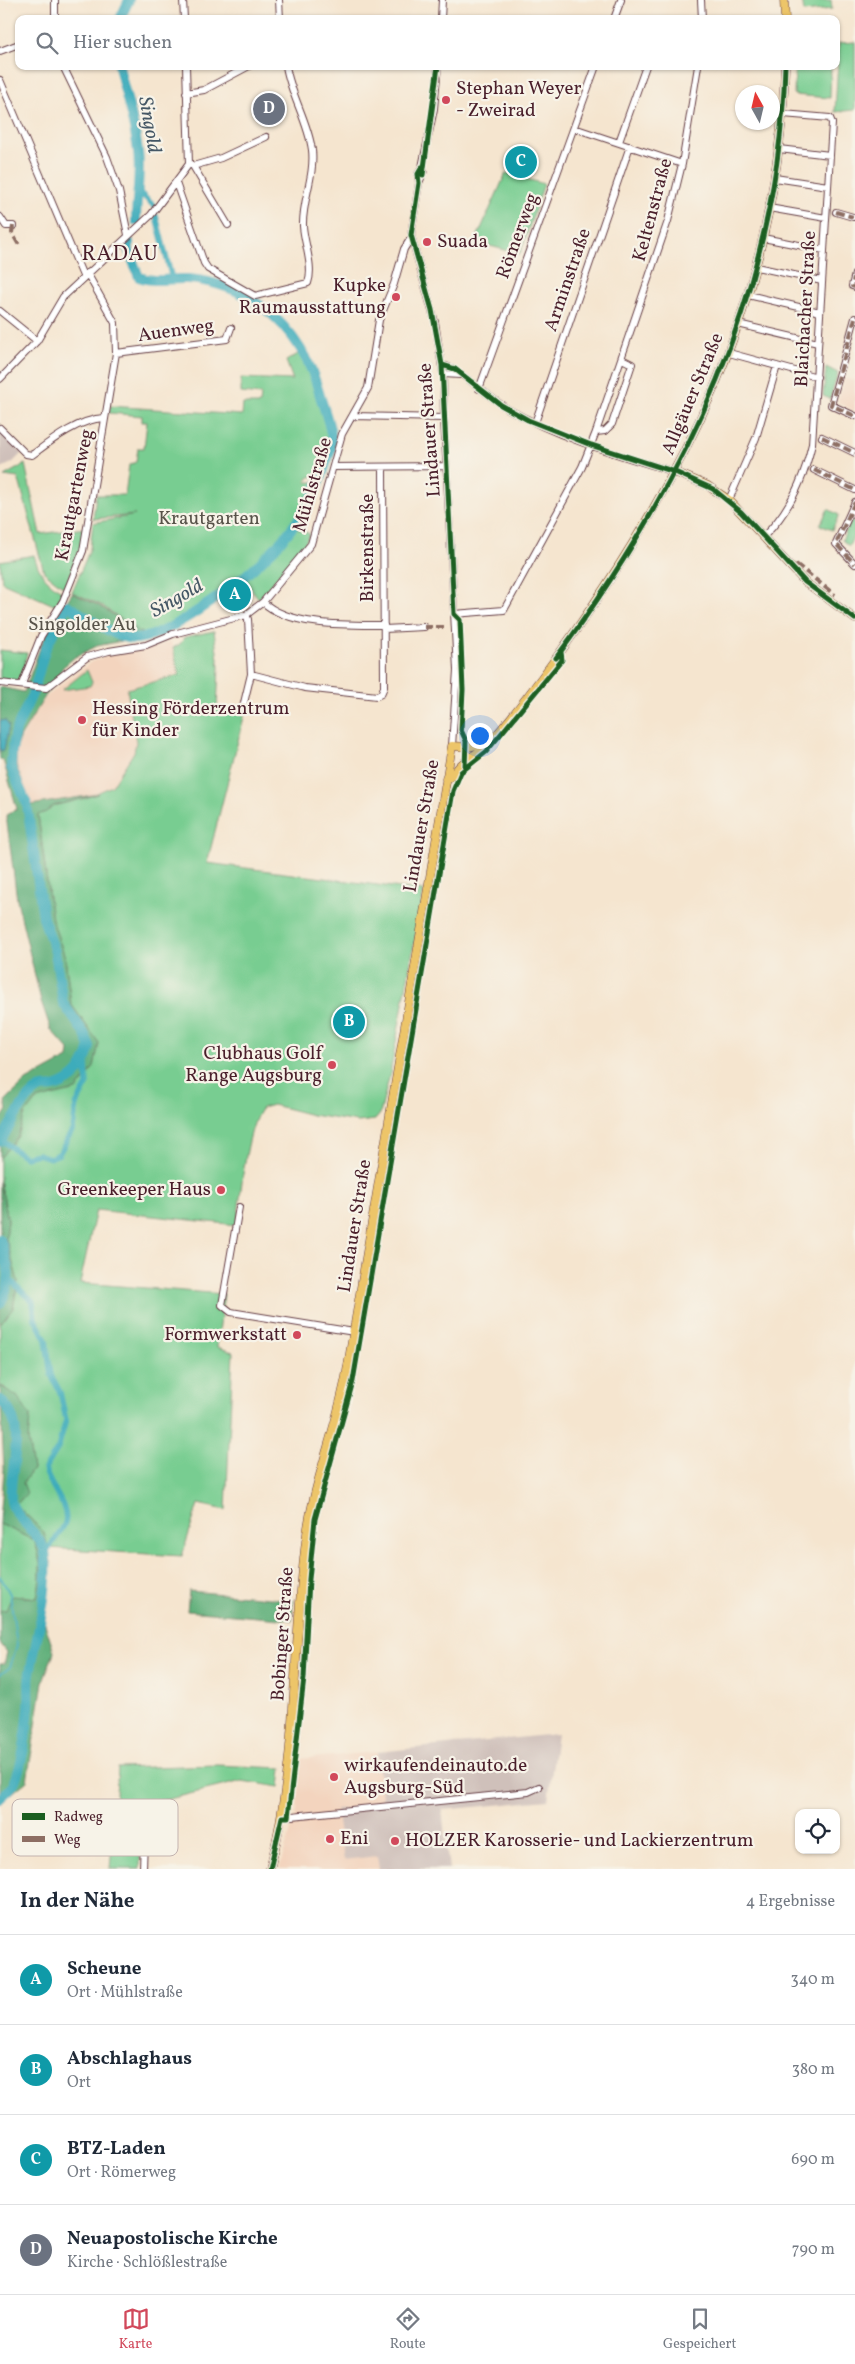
<!DOCTYPE html>
<html lang="de">
<head>
<meta charset="utf-8">
<style>
  body { margin:0; font-family:Vollkorn,serif; background:#f2f2f3; color:#1f2937 }
  .controls { position:absolute; right:15px; bottom:15px; display:grid; overflow:hidden; border-radius:10px; box-shadow:0 1px 4px #0004 }
  .controls button { width:45px; height:45px; display:grid; place-items:center; padding:0; border:0; border-bottom:1px solid #e0e1e3; background:#fff; color:#1f2937; font:25px sans-serif }
  .compass { position:absolute; left:735px; top:85px; width:45px; height:45px; border-radius:50%; background:#fff; box-shadow:0 1px 4px #0004; rotate:352deg }
  .you { position:absolute; left:479px; top:735px; width:18px; height:18px; margin:-12px; border:4px solid #fff; border-radius:50%; background:#1a73e8; box-shadow:0 0 0 8px #1a73e833 }
  .badge { display:grid; place-items:center; width:32px; height:32px; border-radius:50%; background:#d1495b; color:#fff; font-size:16px; font-weight:700 }
  .pin { position:absolute; translate:-50% -50%; border:2px solid #fff; box-shadow:0 1px 5px #0006 }
  .list { margin:0; padding:0; list-style:none }
  h2 { display:flex; justify-content:space-between; align-items:center; height:65px; margin:0; padding:0 20px; font-size:21px }
  h2 small { font-size:16px; font-weight:400; color:#747a83 }
  .list li { display:grid; grid-template-columns:32px 1fr auto; gap:15px; align-items:center; box-sizing:border-box; height:90px; padding:0 20px; border-top:1px solid #e0e1e3 }
  .list b { display:block; font-size:19px; white-space:nowrap }
  .list p { margin:0; font-size:16px; white-space:nowrap; color:#747a83 }
  .list em { font-size:16px; font-style:normal; color:#747a83 }
  .icon { flex:none; width:28px; height:28px; fill:none; stroke:currentColor; stroke-width:2; stroke-linecap:round; stroke-linejoin:round }
  .map { position:relative; flex:none; width:855px; height:1869px; overflow:hidden }
  .search { position:absolute; background:#fff; box-shadow:0 1px 4px #0004; left:15px; right:15px; top:15px; height:55px; display:flex; align-items:center; gap:12px; box-sizing:border-box; padding:0 18px; border-radius:10px; color:#747a83; font-size:19px }
  .sheet { height:425px; background:#fff }
  nav { display:flex; justify-content:space-around; align-items:center; box-sizing:border-box; height:70px; border-top:1px solid #e0e1e3; background:#fff; font-size:14px; color:#747a83 }
  nav a { display:grid; justify-items:center; gap:2px }
  nav .on { color:#d1495b }
  .map>svg:first-child { display:block }
  .built { fill:#f3d4be }
  .industrial { fill:#cfc0ba }
  .green { fill:#78cd91; stroke:#61765e }
  .forest { fill:#62b07b; stroke:#566853 }
  .water { fill:#3eacbb; stroke:#446673 }
  .lines { fill:none; stroke-linecap:round; stroke-linejoin:round }
  .stream { stroke:#3eacbb; stroke-width:2 }
  .canal { stroke:#3eacbb; stroke-width:5.5 }
  .river { stroke:#3eacbb; stroke-width:10 }
  .minor-casing { stroke:#643d44; stroke-width:8 }
  .major-casing { stroke:#643d44; stroke-width:9 }
  .minor { stroke:#fff; stroke-width:6 }
  .major { stroke:#edc569; stroke-width:8 }
  .quiet { stroke:#8d6e63; stroke-width:4; stroke-dasharray:8 4; stroke-linecap:butt }
  .cycleway-casing { stroke:#f7f3e8; stroke-width:8 }
  .cycleway { stroke:#1b5e20; stroke-width:5 }
  .poi-dot { fill:#d1495b; stroke:#f7f3e8; stroke-width:2 }
  .labels { text-anchor:middle; dominant-baseline:central; stroke-width:4.5; stroke-linejoin:round; paint-order:stroke }
  .poi-label { font-size:19px; fill:#4a1f2b; stroke:#f7f3e8; text-anchor:start }
  .street-label { font-size:19px; fill:#4a1f2b; stroke:#f7f3e8 }
  .park-label { font-size:19px; fill:#58534a; stroke:#f7f3e8 }
  .water-label { font-size:20px; font-style:italic; fill:#455765; stroke:#f7f3e8 }
  .quarter-label { font-size:21px; letter-spacing:1px; fill:#4a1f2b; stroke:#f7f3e8 }
  .key { fill:#f7f3e8; stroke:#c3b3af; stroke-width:1 }
  .key-label { font-size:14px; fill:#4a1f2b }
</style>
</head>
<body>
<div class="map">
<svg width="855" height="1869" viewBox="0 0 855 1869">
  <rect width="100%" height="100%" fill="#f7f3e8"/>
  <filter id="ink" filterUnits="userSpaceOnUse"><feTurbulence type="fractalNoise" baseFrequency=".02" numOctaves="2"/><feDisplacementMap in="SourceGraphic" scale="10" xChannelSelector="R" yChannelSelector="G"/><feConvolveMatrix kernelMatrix="1 2 1 2 8 2 1 2 1" color-interpolation-filters="sRGB"/></filter>
  <filter id="wash" filterUnits="userSpaceOnUse"><feTurbulence type="fractalNoise" baseFrequency=".0096" numOctaves="4" result="noise"/><feDisplacementMap in="SourceGraphic" scale="20" xChannelSelector="R" yChannelSelector="G"/><feGaussianBlur stdDeviation="1.12" result="paint"/><feColorMatrix in="noise" values="0 0 0 0 0 0 0 0 0 0 0 0 0 0 0 0 0 1.4 0 .05"/><feComposite in="paint" operator="in"/></filter>
  <g filter="url(#wash)">
    <rect width="100%" height="100%" fill="#f5e5cf"/>
    <path class="built" d="M844 378 855 381V411L837 402 844 384 840 383Z
      M171 641 179 675 127 689 136 742 134 752 112 786 98 794 31 806 16 765V750L35 712 48 695 91 662 111 655 145 650Z
      M377 1752 384 1805 377 1856 379 1869H279L297 1811 300 1759Z"/>
    <path class="industrial" d="M0 431 22 453 12 463 1 468Z
      M557 1734 548 1800 442 1810 449 1869H379L377 1856 344 1860 336 1809 383 1805 377 1752Z"/>
    <path class="green" d="M802 0H831L832 9 804 12Z
      M855 42V110L835 112 839 43Z
      M795 66H831L830 98 794 95Z
      M506 173 544 184 520 254 475 242Z
      M303 351 327 424 329 441 319 476 309 477 306 482H318L312 497 291 526 310 534 304 545 259 599 241 576 197 608 146 636 101 605 72 592 90 549 93 523 135 515 93 519 96 495H125L129 465 136 462 138 448H144L147 422H142V416L109 413 110 406 242 415 243 404H260L261 395 241 393V378L293 380 286 361Z
      M826 367 838 373 830 399 823 396Z
      M25 464 40 534 85 528 81 551 65 588 44 572 20 484 18 478 4 476Z
      M828 509 839 515 832 530 820 525Z
      M851 520 855 522V533L849 546 842 540Z
      M34 555C39 574 47 582 63 592L56 606 2 582 0 561Z
      M214 631 219 666 217 709 245 713 207 863 424 891 390 1074 380 1114 375 1120 358 1122 312 1115 273 1105 262 1108C246 1127 240 1199 237 1225L96 1210 80 1283 224 1294 217 1347 233 1352 226 1510 198 1504 182 1556 48 1548 44 1532 16 1505 26 1493 23 1483 33 1469 28 1439 30 1416 4 1387 0 1386V1325L13 1308 18 1281 6 1239 8 1220 0 1180V1158L18 1136 25 1114 36 1100 76 1090 94 1067 99 1043 71 1004 65 957 52 920 38 814 46 812 53 806 86 798 112 786 134 752 136 742 127 689 179 675 173 648 180 644 185 637Z
      M0 650 27 653 21 678 14 682 0 680Z
      M87 670 92 682 90 686 62 690Z
      M0 1524 34 1540C42 1560 41 1578 37 1598L22 1596 6 1610 0 1611Z
      M217 1765 282 1768 280 1787 242 1781 141 1806 140 1869H110L118 1768Z"/>
    <path class="forest" d="M72 593 100 606 146 636 97 646 75 657 63 667 21 736 16 750V765L31 805 98 794 53 806 46 812 38 815 52 920 65 957 71 1004 99 1043 94 1067 76 1090 36 1100 25 1114 18 1136 0 1158V1121L7 1110 5 1101 26 1081 68 1058 69 1050 51 1030 41 1001 17 900 6 815 17 809 3 760H0V687L24 692 43 639Z
      M0 1180 8 1220 6 1239 18 1281 13 1308 0 1325Z
      M0 1386 17 1396 30 1416 28 1439 33 1469 23 1483 27 1493 16 1505 44 1532 51 1562 44 1621 54 1652 43 1682 27 1781 0 1803V1664H4L7 1652 0 1643V1611L6 1610 12 1596 37 1598C41 1578 42 1559 34 1540L0 1524 4 1469Z
      M189 1591 293 1600 292 1620 187 1611Z"/>
    <path class="water" d="M5 720 9 726 4 750 0 751V721Z"/>
    <g class="lines">
      <path class="stream" d="M0 1576 10 1594 17 1645 10 1667 0 1675"/>
      <path class="canal" d="M137 190 154 206
        M156 216 172 279
        M1 1140 25 1157 38 1154 50 1158 59 1154 73 1129 76 1105 87 1085 86 1062
        M9 1279 33 1302 35 1319 46 1340 51 1375 60 1392 66 1420 58 1448 45 1469C49 1486 70 1507 65 1523 62 1532 49 1545 45 1556"/>
      <path class="river" d="M120 19 129 0
        M119 66C125 95 135 123 138 152 141 174 136 199 136 221
        M0 1141C12 1125 21 1100 39 1089 43 1087 50 1088 54 1087 75 1081 85 1067 90 1046L84 1033 63 1003 55 952 43 918 27 804 11 767 12 751 16 730 34 690 45 650 67 605C85 615 115 639 134 639 158 639 196 612 215 599 264 564 310 520 327 461 329 455 332 449 332 443 333 431 322 404 319 392 308 352 284 319 248 297 231 287 207 280 187 279 171 278 154 283 139 277L129 251V242
        M0 1239C8 1265 14 1280 0 1304
        M0 1400C30 1424 8 1470 11 1501 12 1514 36 1532 43 1546 54 1571 35 1645 30 1673 28 1684 30 1696 29 1707 27 1730 24 1760 15 1781 13 1788 5 1794 0 1798"/>
    </g>
  </g>
  <g filter="url(#ink)">
    <g class="lines">
      <g class="minor-casing">
        <path id="minor" d="M183 0 184 19
          M279 0 280 19
          M701 0 702 19
          M55 19V0
          M441 19 442 0
          M614 19 621 0
          M0 51 19 44
          M63 66 107 157 119 191 128 235
          M0 80 83 276
          M186 93 204 90 249 66
          M574 128 682 164
          M619 142 646 66
          M779 149 830 155
          M190 164 193 166 228 225
          M193 166 221 158 266 137
          M422 167 418 174 419 183 411 235 435 322 443 374 444 419 457 670 452 746
          M775 178 828 186
          M176 183 204 263 208 269 255 296 308 283C314 267 304 243 303 226 302 201 315 176 312 150 308 121 291 96 286 66
          M419 183 424 171 422 167 434 109 438 66
          M769 208 826 218
          M836 212 853 217
          M0 217 6 226H13
          M763 238 824 250
          M756 267 822 281
          M855 274 852 286 855 287
          M748 295 820 312
          M0 311 37 341
          M855 318 831 405 855 416
          M738 324 818 343
          M116 353 227 339 231 328
          M729 353 817 377
          M442 365C457 366 491 400 508 409 559 438 619 455 675 472
          M443 374 461 375
          M0 379 37 341 63 297 151 215 189 164 186 66
          M479 389 596 66
          M353 416 444 418
          M535 423 630 146
          M0 428 26 454 32 455C52 440 79 419 104 418
          M596 432 605 431 612 424 632 364 622 359
          M822 437 855 453
          M333 467 446 466
          M814 470 855 490
          M729 500 756 438 777 366
          M855 502 836 544 855 564
          M764 536C789 512 804 478 812 444L832 123 830 118 783 114
          M263 602C289 627 349 625 384 625
          M454 614 504 610 582 467 596 432 668 221 682 164 698 66
          M384 629 424 627
          M251 674 305 688 377 696 381 694 384 687 383 467
          M0 683 46 688 87 657 109 651 146 645 173 634 246 615 263 602 311 544 342 434 368 388 379 320 394 284 404 249 411 238
          M22 684 41 636 63 601 83 551 116 353 115 323 87 273
          M243 707 251 674 248 619 246 615
          M239 1207 222 1305 231 1312 354 1332
          M282 1817 528 1792 539 1787
          M143 1869 145 1810"/>
      </g>
      <g class="major-casing">
        <path id="major" d="M784 0 785 19
          M675 472 708 486 729 500 805 582 855 619
          M446 779C455 776 456 768 463 763 470 756 480 753 486 746 507 725 525 700 543 676 680 490 778 304 785 66
          M270 1869C298 1761 292 1650 306 1541 313 1483 337 1428 347 1371L452 746 469 747 491 741"/>
      </g>
      <use href="#minor" class="minor"/>
      <use href="#major" class="major"/>
      <path class="quiet" d="M836 212 853 217
        M13 226 12 233 19 245
        M855 274 852 286 855 287
        M855 318 831 405 855 416
        M822 437 855 453
        M814 470 855 490
        M855 502 836 544 855 564
        M796 564 835 595
        M424 627H447
        M466 741H475L491 732"/>
      <g class="cycleway-casing">
        <path id="cycleway" d="M422 167 418 174 419 183 411 235 432 310 442 365 454 614 460 620 463 690 461 730 466 741 465 767
          M423 175 438 66
          M442 365 455 369 501 405 528 420 591 445 675 472 713 489 741 512 805 582 855 619
          M556 658C686 482 779 289 785 66
          M270 1869 282 1817H288L304 1678 309 1579 315 1519 353 1381 453 791 461 772 486 752 562 660 561 652"/>
      </g>
      <use href="#cycleway" class="cycleway"/>
    </g>
  </g>
  <g class="poi-dot">
    <circle cx="446" cy="100" r="5"/>
    <circle cx="427" cy="242" r="5"/>
    <circle cx="396" cy="297" r="5"/>
    <circle cx="82" cy="720" r="5"/>
    <circle cx="332" cy="1065" r="5"/>
    <circle cx="221" cy="1190" r="5"/>
    <circle cx="297" cy="1335" r="5"/>
    <circle cx="334" cy="1777" r="5"/>
    <circle cx="330" cy="1839" r="5"/>
    <circle cx="395" cy="1841" r="5"/>
  </g>
  <g class="labels">
    <g class="poi-label">
      <text x="456" y="89">Stephan Weyer<tspan x="456" dy="22">- Zweirad</tspan></text>
      <text x="437" y="242">Suada</text>
      <text x="386" y="286" text-anchor="end">Kupke<tspan x="386" dy="22">Raumausstattung</tspan></text>
      <text x="92" y="709">Hessing Förderzentrum<tspan x="92" dy="22">für Kinder</tspan></text>
      <text x="322" y="1054" text-anchor="end">Clubhaus Golf<tspan x="322" dy="22">Range Augsburg</tspan></text>
      <text x="211" y="1190" text-anchor="end">Greenkeeper Haus</text>
      <text x="287" y="1335" text-anchor="end">Formwerkstatt</text>
      <text x="344" y="1766">wirkaufendeinauto.de<tspan x="344" dy="22">Augsburg-Süd</tspan></text>
      <text x="340" y="1839">Eni</text>
      <text x="405" y="1841">HOLZER Karosserie- und Lackierzentrum</text>
    </g>
    <g class="street-label">
      <text transform="translate(653 210) rotate(-75)">Keltenstraße</text>
      <text transform="translate(518 236) rotate(-70)">Römerweg</text>
      <text transform="translate(568 280) rotate(-71)">Arminstraße</text>
      <text transform="translate(806 309) rotate(-87)">Blaichacher Straße</text>
      <text transform="translate(176 331) rotate(-8)">Auenweg</text>
      <text transform="translate(693 394) rotate(-67)">Allgäuer Straße</text>
      <text transform="translate(430 430) rotate(-94)">Lindauer Straße</text>
      <text transform="translate(313 485) rotate(-74)">Mühlstraße</text>
      <text transform="translate(75 495) rotate(-79)">Krautgartenweg</text>
      <text transform="translate(368 548) rotate(-90)">Birkenstraße</text>
      <text transform="translate(422 826) rotate(-80)">Lindauer Straße</text>
      <text transform="translate(355 1226) rotate(-81)">Lindauer Straße</text>
      <text transform="translate(283 1634) rotate(-86)">Bobinger Straße</text>
    </g>
    <g class="park-label">
      <text x="209" y="519">Krautgarten</text>
      <text x="82" y="625">Singolder Au</text>
    </g>
    <g class="water-label">
      <text transform="translate(149 125) rotate(80)">Singold</text>
      <text transform="translate(177 599) rotate(-30)">Singold</text>
    </g>
    <g class="quarter-label">
      <text x="120" y="254">RADAU</text>
    </g>
  </g>
  <rect x="12" y="1799" width="166" height="57" rx="8" class="key"/>
  <rect x="22" y="1813" width="23" height="7" fill="#1b5e20"/>
  <rect x="22" y="1836" width="23" height="6" fill="#8d6e63"/>
  <g class="key-label">
    <text x="54" y="1821">Radweg</text>
    <text x="54" y="1844">Weg</text>
  </g>
</svg>
<div class="controls">
<button><svg class="icon" aria-label="locate" viewBox="0 0 24 24"><circle cx="12" cy="12" r="6"/><path d="M12 2v4M12 18v4M2 12h4M18 12h4"/></svg></button>
</div>
<svg class="compass" viewBox="-18 -18 36 36"><path d="M0-13l5 13h-10z" fill="#e53935"/><path d="M0 13l5-13h-10z" fill="#747a83"/></svg>
<div class="you"></div>
<div class="pin badge" style="left:235px;top:595px;background:#0f9aa8">A</div>
<div class="pin badge" style="left:349px;top:1022px;background:#0f9aa8">B</div>
<div class="pin badge" style="left:521px;top:162px;background:#0f9aa8">C</div>
<div class="pin badge" style="left:269px;top:109px;background:#6b7280">D</div>
<div class="search"><svg class="icon" aria-label="search" viewBox="0 0 24 24"><circle cx="10" cy="10" r="6"/><path d="M15 15l6 6"/></svg>Hier suchen</div>
</div>
<section class="sheet">
<h2>In der Nähe<small>4 Ergebnisse</small></h2>
<ul class="list">
<li><span class="badge" style="background:#0f9aa8">A</span><div><b>Scheune</b><p>Ort · Mühlstraße</p></div><em>340 m</em></li>
<li><span class="badge" style="background:#0f9aa8">B</span><div><b>Abschlaghaus</b><p>Ort</p></div><em>380 m</em></li>
<li><span class="badge" style="background:#0f9aa8">C</span><div><b>BTZ-Laden</b><p>Ort · Römerweg</p></div><em>690 m</em></li>
<li><span class="badge" style="background:#6b7280">D</span><div><b>Neuapostolische Kirche</b><p>Kirche · Schlößlestraße</p></div><em>790 m</em></li>
</ul>
</section>
<nav>
<a class="on"><svg class="icon" aria-label="map" viewBox="0 0 24 24"><path d="M3 6l6-2 6 2 6-2v14l-6 2-6-2-6 2zM9 4v14M15 6v14"/></svg>Karte</a>
<a><svg class="icon" aria-label="directions" viewBox="0 0 24 24"><path d="M12 3l9 9-9 9-9-9zM9 14v-3h6M13 9l2 2-2 2"/></svg>Route</a>
<a><svg class="icon" aria-label="saved" viewBox="0 0 24 24"><path d="M7 4h10v16l-5-4-5 4z"/></svg>Gespeichert</a>
</nav>
</body>
</html>
